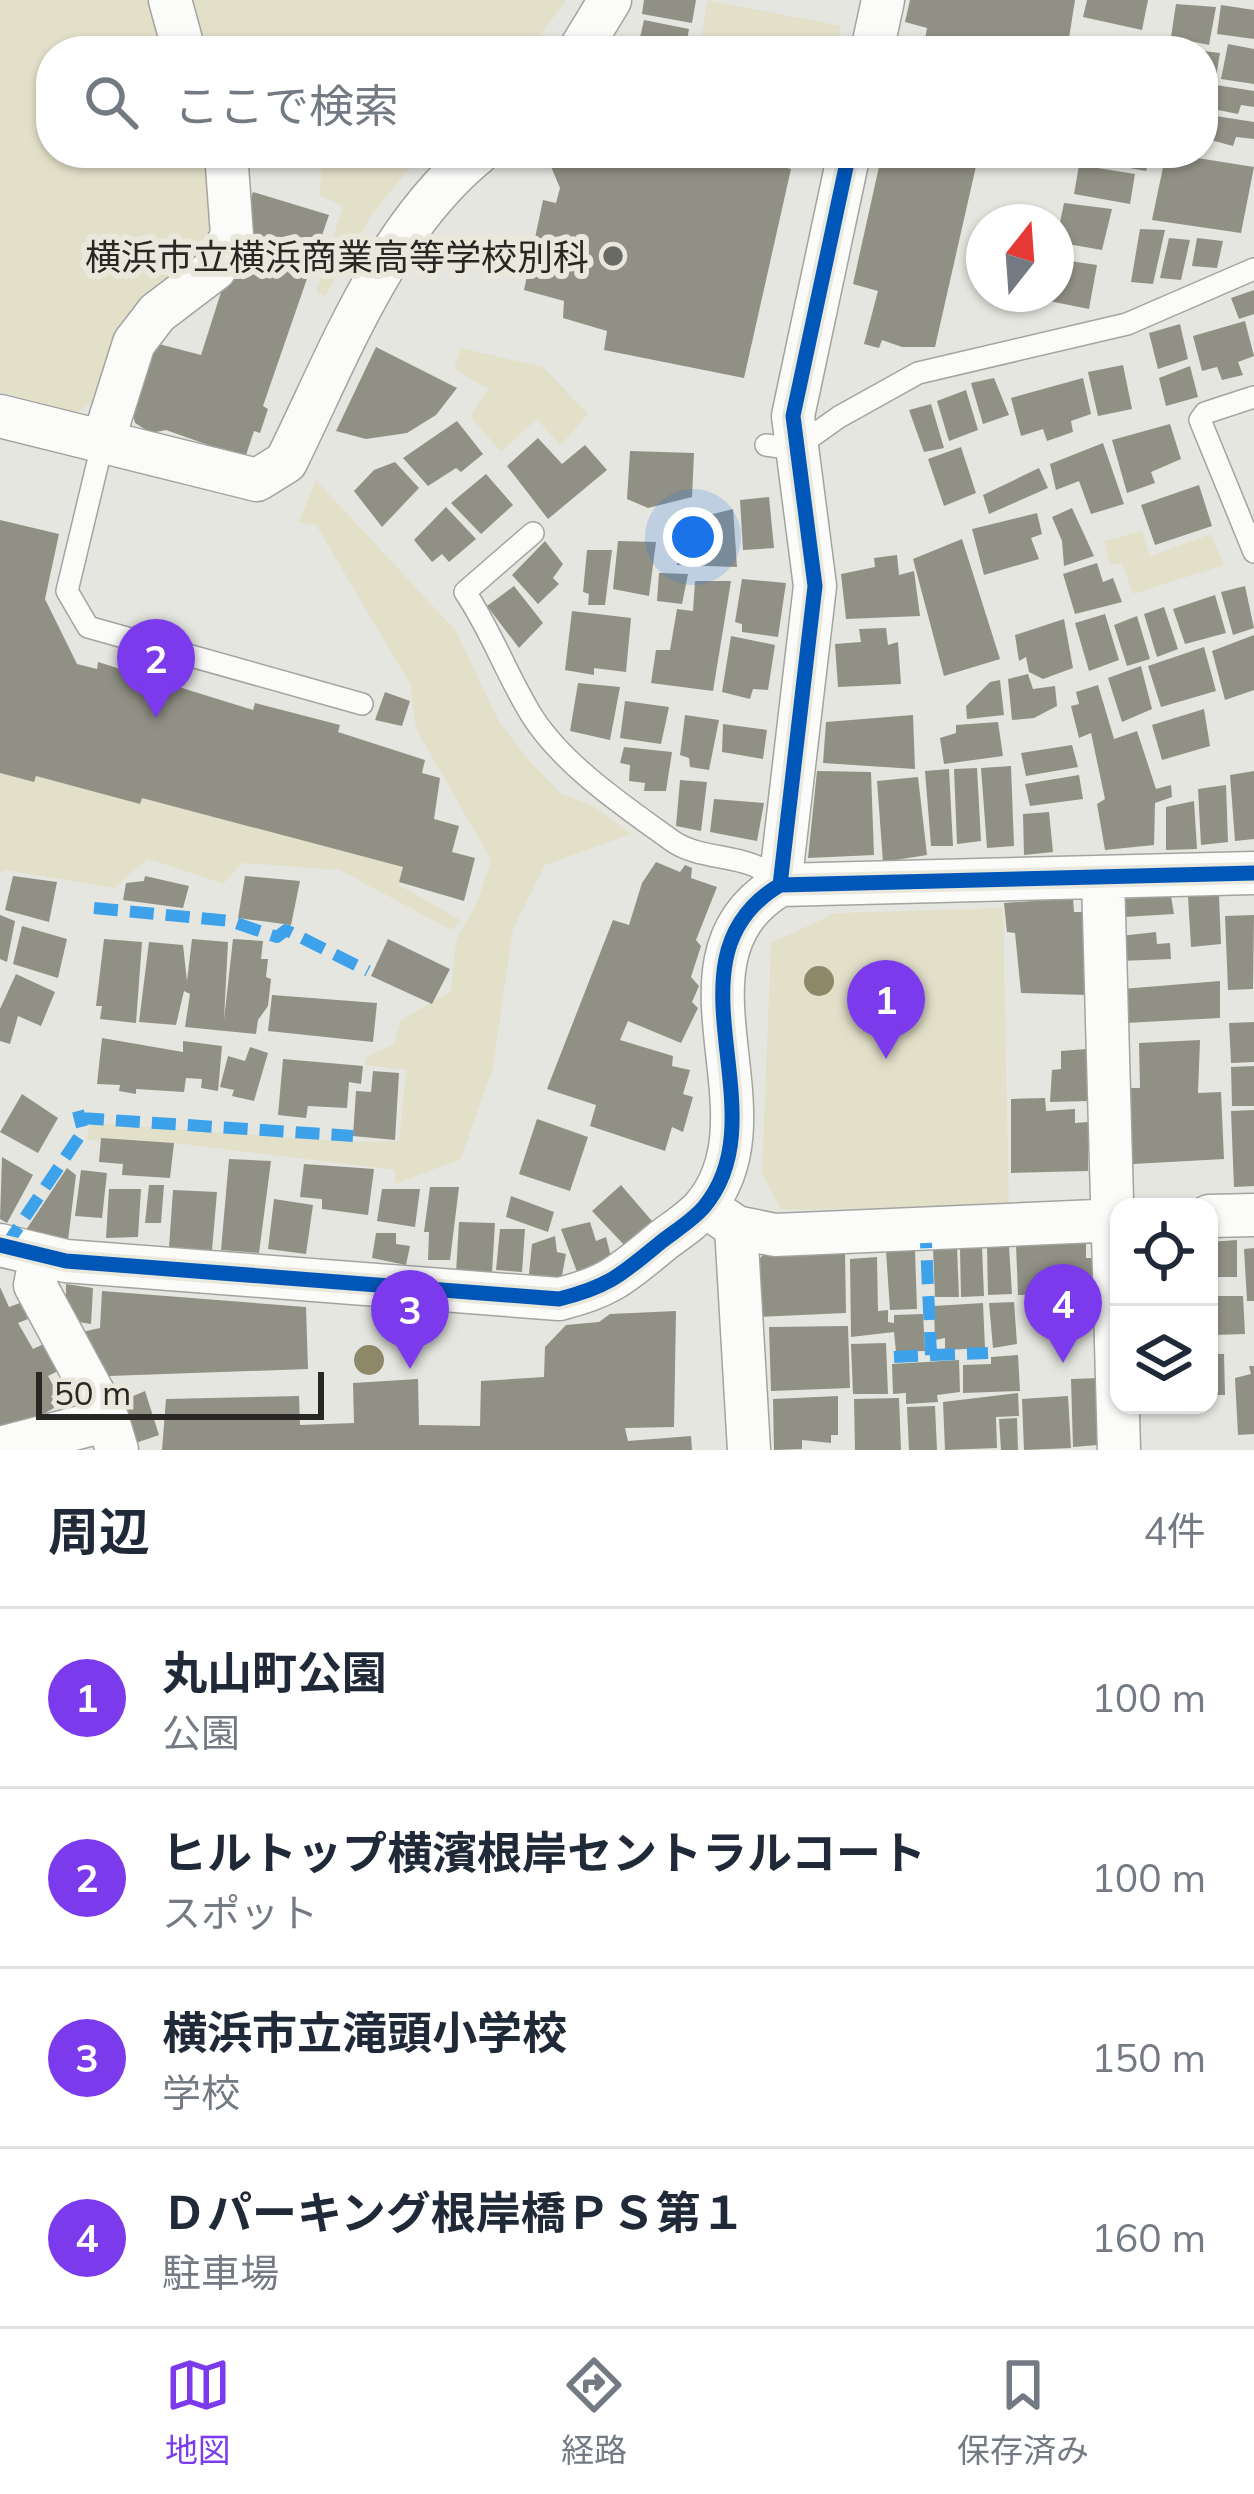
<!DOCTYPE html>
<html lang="ja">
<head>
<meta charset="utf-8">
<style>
  body { margin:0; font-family:Mulish,"Noto Sans JP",sans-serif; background:#f6f6f7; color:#1f2937 }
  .controls { position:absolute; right:36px; bottom:36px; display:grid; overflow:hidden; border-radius:24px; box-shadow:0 3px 9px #0004 }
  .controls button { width:108px; height:108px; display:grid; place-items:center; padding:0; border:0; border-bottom:3px solid #e0e1e3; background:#fff; color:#1f2937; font:60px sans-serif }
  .compass { position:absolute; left:966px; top:204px; width:108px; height:108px; border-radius:50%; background:#fff; box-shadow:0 3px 9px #0004; rotate:17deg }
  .scale { position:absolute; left:36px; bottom:30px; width:288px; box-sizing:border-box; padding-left:12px; border:6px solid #282723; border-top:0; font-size:33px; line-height:42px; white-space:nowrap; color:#282723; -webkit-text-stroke:9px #eae8dc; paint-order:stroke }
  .you { position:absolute; left:693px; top:537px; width:42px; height:42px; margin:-30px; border:9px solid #fff; border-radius:50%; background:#1a73e8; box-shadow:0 0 0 18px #1a73e833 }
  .badge { display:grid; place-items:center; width:78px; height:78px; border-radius:50%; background:#7c3aed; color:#fff; font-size:39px; font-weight:700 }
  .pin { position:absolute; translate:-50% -99px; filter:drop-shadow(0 3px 6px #0008) }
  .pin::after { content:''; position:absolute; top:63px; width:42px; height:36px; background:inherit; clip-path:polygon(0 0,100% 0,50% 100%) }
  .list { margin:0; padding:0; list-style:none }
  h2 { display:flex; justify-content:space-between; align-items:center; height:156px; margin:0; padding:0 48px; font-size:51px }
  h2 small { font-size:39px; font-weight:400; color:#747a83 }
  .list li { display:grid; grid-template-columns:78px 1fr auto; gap:36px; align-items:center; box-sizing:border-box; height:180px; padding:0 48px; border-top:3px solid #e0e1e3 }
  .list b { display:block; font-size:45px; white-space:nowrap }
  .list p { margin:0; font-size:39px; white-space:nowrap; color:#747a83 }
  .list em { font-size:39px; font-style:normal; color:#747a83 }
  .icon { flex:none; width:66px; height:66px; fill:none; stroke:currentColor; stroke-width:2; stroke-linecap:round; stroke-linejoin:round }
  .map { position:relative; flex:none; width:1254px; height:1450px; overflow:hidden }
  .search { position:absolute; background:#fff; box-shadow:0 3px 9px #0004; left:36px; right:36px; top:36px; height:132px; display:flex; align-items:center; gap:30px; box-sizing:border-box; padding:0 42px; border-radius:48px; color:#747a83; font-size:45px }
  .sheet { height:876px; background:#fff }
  nav { display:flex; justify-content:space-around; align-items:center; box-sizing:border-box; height:168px; border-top:3px solid #e0e1e3; background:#fff; font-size:33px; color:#747a83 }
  nav a { display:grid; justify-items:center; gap:6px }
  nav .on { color:#7c3aed }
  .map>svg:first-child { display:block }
  .green { fill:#e3e0ca }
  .building { fill:#919085 }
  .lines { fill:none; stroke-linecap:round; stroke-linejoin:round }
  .service-casing { stroke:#a3a39f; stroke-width:24 }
  .minor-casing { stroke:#a3a39f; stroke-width:45 }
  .service { stroke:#fbfbfa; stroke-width:21 }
  .minor { stroke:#fbfbfa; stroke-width:42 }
  .quiet { stroke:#3ea2ea; stroke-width:12; stroke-dasharray:24 12; stroke-linecap:butt }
  .cycleway-casing { stroke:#eae8dc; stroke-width:22 }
  .cycleway { stroke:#0057b8; stroke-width:15 }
  .tree { fill:#8d8867 }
  .poi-dot { fill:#6a6a65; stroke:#eae8dc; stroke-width:4.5 }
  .labels { text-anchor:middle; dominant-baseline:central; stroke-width:12; stroke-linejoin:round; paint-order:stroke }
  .poi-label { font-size:36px; fill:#282723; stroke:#eae8dc; text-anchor:end }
</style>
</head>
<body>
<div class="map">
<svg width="1254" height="1450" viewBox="0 0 1254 1450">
  <rect width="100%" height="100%" fill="#e6e6e0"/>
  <path class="green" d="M0 0H149L170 51H51V153H212L220 178 210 246 131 312 99 399 77 412 0 392Z
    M191 0H566L529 51H318L279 39 254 51H209Z
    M707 0 841 26 835 51H700Z
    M333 153H422L372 214 325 296 316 292 343 206 320 196 321 165Z
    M461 348 543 367 588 414 560 446 537 419 501 452 470 416 488 389 454 369Z
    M316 480 456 631 498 720 527 758 561 794 594 806 631 834 545 865 513 929 493 1067 461 1159 395 1184V1170L174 1143 87 1140 89 1123 351 1142 399 1141 406 1070 365 1065 367 1057 394 1044 401 1020 451 991 456 940 478 901 491 860 416 729 410 684 316 525 299 522Z
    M1142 531 1150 556 1211 534 1224 565 1133 594 1122 564H1110L1104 541Z
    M0 773 34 782 36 776 140 804 142 798 403 867 399 885 462 921 451 930 340 870 242 863 223 884 148 859 114 888 5 870 0 874Z
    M1003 908 1009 1205 781 1210 762 1174 771 943 836 913Z"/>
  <path class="building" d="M644 0H696L692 23 642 14Z
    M910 0H1075L1067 51H1030L954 38 950 51H923L927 28 905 22Z
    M1087 0H1148L1142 30 1083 17Z
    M1176 4 1216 7 1209 45 1171 37Z
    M1221 5 1254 10V39L1217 34Z
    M644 20 689 29 685 51 638 46Z
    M1228 44 1254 49V84L1221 79Z
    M1203 51 1220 53 1216 77 1203 75Z
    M1203 83 1254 91V107L1241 105 1238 114 1203 107Z
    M1203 114 1254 122V139L1236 137 1233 146 1203 138Z
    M554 153H723L791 169 744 378 604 350 607 331 563 318 564 301 524 290 543 200 556 203 560 188 549 162Z
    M882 153H979L935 347H902L882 340 879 348 864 344 878 291 853 284Z
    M1093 153H1151L1146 171 1092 161Z
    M1166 153 1254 167 1241 233 1152 220Z
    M1079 165 1135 174 1130 204 1074 194Z
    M253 192 329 215 263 406 268 409 260 433 254 431 245 458 166 430 151 433 135 423 132 409 155 343 201 355Z
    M1064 203 1112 209 1102 250 1056 242Z
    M1140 229 1165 230 1153 284 1131 282Z
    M1169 238 1190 240 1181 280 1160 278Z
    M1197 238 1223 241 1217 268 1192 266Z
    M1056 259 1097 265 1089 309 1049 301 1050 294H1056Z
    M1254 290V314L1239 319 1231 298Z
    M1245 321 1254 356 1238 362 1243 375 1222 380 1217 367 1202 371 1193 336Z
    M1180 324 1188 359 1158 369 1149 333Z
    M376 347 457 388 436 415 407 433 366 439 336 431Z
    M1123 365 1132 409 1098 416 1088 372Z
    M1190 366 1198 397 1166 406 1159 378Z
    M994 378 1009 415 983 424 971 383Z
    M1083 378 1091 414 1071 421 1073 432 1047 441 1043 429 1021 436 1011 398Z
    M966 390 978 430 949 441 937 401Z
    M931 404 944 448 924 452 909 410Z
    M457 421 483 454 461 472 456 468 428 486 403 458Z
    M1170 424 1181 459 1151 472 1155 483 1127 493 1112 440Z
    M538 438 562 464 585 445 607 470 548 519 507 466Z
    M1103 443 1124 504 1091 514 1079 481 1056 490 1050 464Z
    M961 447 976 493 944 506 928 459Z
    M630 451 694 453 692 497 648 508 627 499Z
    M395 462 419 488 382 527 354 491 374 470Z
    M1039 468 1048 488 989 514 983 495Z
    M486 474 513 505 481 534 451 503Z
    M1199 485 1212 526 1155 545 1141 505Z
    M769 497 774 548 743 550 740 500Z
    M446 507 476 539 449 562 442 554 432 562 414 540Z
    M1072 508 1094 556 1064 566 1062 541 1052 517Z
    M733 509 737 567 677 565V523Z
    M1037 513 1042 534 1031 538 1039 559 984 575 972 529Z
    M0 520 59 534 45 599 77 664 97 669 98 662 253 710 255 703 340 725 338 732 425 760 422 773 440 778 434 819 459 826 452 852 475 858 464 901 399 882 403 867 142 798 140 804 36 776 34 782 0 773Z
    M962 539 1000 659 944 676 913 559Z
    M545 541 563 564 553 578 559 584 538 604 512 575Z
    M618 541 656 542 649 596 613 589Z
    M587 550H612L605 605H588L589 594 583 592Z
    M897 555 899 575 914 571 920 616 846 619 841 574 875 567 874 558Z
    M1097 563 1103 582 1113 578 1122 602 1075 614 1063 574Z
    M659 573 688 574 682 604 657 601Z
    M742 579 786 583 778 637 742 632V624L735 622Z
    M695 581H731L713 691 651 683 656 650H670L677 609 693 611Z
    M514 586 543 623 519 648 487 606Z
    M1245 586 1254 628 1233 635 1221 592Z
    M1215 595 1226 633 1185 644 1173 609Z
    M1164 607 1178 649 1157 657 1144 614Z
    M572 611 631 618 626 672 594 668V675L565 670Z
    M1105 614 1119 660 1089 671 1075 623Z
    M1137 616 1150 659 1127 666 1114 625Z
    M1064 619 1073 668 1043 679 1029 672 1026 657 1019 661 1015 635Z
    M886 628 888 645 898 642 901 684 838 687 835 644 861 642 859 629Z
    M1254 635V690L1225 700 1212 651Z
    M731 636 775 645 768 690 753 689 750 699 722 692Z
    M1204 647 1216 691 1161 707 1148 666Z
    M1141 666 1152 709 1122 722 1108 678Z
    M1028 674 1033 689 1055 686 1057 706 1034 718 1012 720 1008 679Z
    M1000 680 1004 715 967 719 966 706 990 682Z
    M578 683 620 687 610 740 570 731Z
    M1098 685 1114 739 1137 731 1156 789 1171 785 1172 797 1155 803 1154 845 1105 850 1097 804 1105 799 1091 733 1079 738 1071 706 1079 704 1076 692Z
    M385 692 410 701 402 726 375 720Z
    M625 701 669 707 661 744 620 738Z
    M1204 709 1210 746 1162 760 1152 725Z
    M685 715 719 720 709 770 690 767 689 758 680 755Z
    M913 715 915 769 823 763 826 722Z
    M998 722 1003 756 944 764 940 738 956 733V725Z
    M723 724 767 730 763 759 722 752Z
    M1072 745 1078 767 1026 776 1021 753Z
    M624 747 672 752 666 791H644L645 783 629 781 630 765 620 763Z
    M1011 766 1014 846 987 848 981 768Z
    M977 768 981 841 957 844 954 769Z
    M949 769 953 846H931L925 771Z
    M817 771 871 772 874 855 808 858Z
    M1254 771V839L1235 841 1230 775Z
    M1079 775 1083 799 1030 806 1025 784Z
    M918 777 927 855 883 862 877 781Z
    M680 780 707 782 701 831 676 826Z
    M1226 785 1228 842 1201 845 1198 789Z
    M714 799 764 803 757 841 710 832Z
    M1194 801 1197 849 1166 850V807Z
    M1049 812 1053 852 1024 855 1023 814Z
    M656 862 680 872 685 865 692 868 691 878 717 887 696 940 701 946 691 977 699 986 692 1002 698 1008 681 1043 628 1021 620 1040 673 1056 672 1066 690 1070 683 1094 693 1097 683 1132 672 1127 665 1151 590 1126 596 1105 547 1089 613 920 629 925 642 883Z
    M13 876 57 882 49 922 5 910Z
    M145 876 189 886 183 908 123 900 126 883 144 881Z
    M245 876 300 881 291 925 238 918Z
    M1219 895 1221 944 1191 947 1188 896Z
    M1171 896 1174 914 1124 917V899Z
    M1073 898 1074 912H1083L1087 995 1021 993 1015 933 1007 932 1004 903Z
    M0 915 15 921 7 962 0 959Z
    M1254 915 1253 989 1228 990 1225 916Z
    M22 926 67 939 58 978 13 964Z
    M1156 932 1157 944 1170 943 1171 959 1120 961V936Z
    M104 939 142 942 136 1023 100 1019 102 1006H96Z
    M192 939 228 942 224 1020 233 939 263 941 261 959H268L266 977 271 979 268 1006 258 1020 256 1034 185 1027 190 994 184 991 176 1025 139 1022 149 942 183 945 187 981Z
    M388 939 450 969 432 1004 371 976Z
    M16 974 55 992 41 1026 18 1016 10 1044 0 1041V1009Z
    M1220 981V1018L1125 1023 1122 989Z
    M272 995 377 1003 373 1042 268 1031Z
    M1254 1022V1062L1231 1063 1229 1023Z
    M102 1038 183 1052V1041L222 1046 218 1091 201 1088 202 1079 186 1078 184 1092 136 1089V1094L119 1091 120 1085 97 1084Z
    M1200 1040 1198 1093 1221 1092 1224 1159 1133 1164 1130 1088H1140L1139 1043Z
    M250 1047 268 1053 254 1101 232 1096 234 1090 220 1087 228 1056 245 1061Z
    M1087 1049 1088 1101 1050 1102 1052 1070 1061 1069V1051Z
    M283 1059 363 1066 361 1084 349 1082 347 1108 308 1106 306 1118 278 1115Z
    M1254 1066V1106H1232L1231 1067Z
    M373 1071 399 1073 395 1140 353 1136 356 1091 371 1092Z
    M22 1094 58 1118 38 1153 0 1132Z
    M1045 1098 1046 1111 1075 1109V1123L1088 1122V1171L1011 1173V1099Z
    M1254 1110V1186L1234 1187 1231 1111Z
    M537 1119 588 1137 570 1191 519 1174Z
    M101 1138 174 1143 170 1178 122 1175 123 1164 99 1162Z
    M2 1157 33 1175 7 1223 0 1219Z
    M229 1159 271 1161 259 1253 221 1250Z
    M304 1164 374 1169 368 1215 322 1209V1199L300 1197Z
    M67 1168 76 1175 68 1240 26 1230Z
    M81 1170 107 1173 102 1218 75 1216Z
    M149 1185H164L161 1223H145Z
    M621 1185 652 1221 627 1248 592 1211Z
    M430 1187H459L450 1260H428L429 1232H424Z
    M109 1189H141L138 1237 106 1238Z
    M382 1189H420L415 1227 377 1221Z
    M173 1190 217 1192 212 1250 169 1248Z
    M511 1196 554 1212 548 1232 506 1217Z
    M274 1199 313 1205 306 1254 268 1249Z
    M459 1222 495 1223 492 1273H456Z
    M590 1222 596 1241 606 1237 612 1261 577 1272 561 1229Z
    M500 1229H525L522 1272 496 1270Z
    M376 1233H396V1244L410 1246 406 1265 372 1258Z
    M555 1236 557 1252 566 1254 561 1281 529 1274 532 1244Z
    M1237 1240V1277H1209V1242Z
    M1086 1243V1258H1095L1097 1301 1067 1302V1294L1018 1295 1016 1245Z
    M1009 1246 1012 1294 988 1295 987 1247Z
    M957 1247 959 1297H935L933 1248Z
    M982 1247 984 1296 961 1297 960 1248Z
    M1254 1248V1301H1247L1244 1249Z
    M915 1250 917 1309 890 1310 886 1251Z
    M845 1252 846 1313 758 1317 754 1265 764 1254Z
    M877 1257 878 1311 888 1310V1322L894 1323V1315L923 1314 925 1351 896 1352 894 1332 851 1337 850 1259Z
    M66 1284 93 1288 91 1324 66 1320Z
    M0 1287 9 1307 20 1303 28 1319 18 1323 33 1349 50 1341 64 1368 48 1376 60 1398 52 1402 54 1408 11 1433 7 1424 0 1427Z
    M102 1291 306 1307 308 1369 109 1376 82 1332 100 1328Z
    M1212 1296H1243L1245 1334 1213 1335Z
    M1014 1302 1017 1344 993 1348 989 1303Z
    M983 1303 985 1348 945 1350V1338L935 1340 934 1306Z
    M676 1311 674 1427 625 1428 628 1441 691 1436 692 1450H162L166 1399 299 1396 300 1425 354 1423 353 1383 418 1379 419 1425 480 1426 481 1381 544 1377 545 1347 566 1325 599 1322 610 1314Z
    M848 1326 850 1388 771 1391 769 1327Z
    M886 1343 888 1394H853L851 1344Z
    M1209 1354H1224L1225 1395H1209Z
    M1018 1355 1020 1391 963 1393V1365L991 1364V1357Z
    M959 1360 960 1392 937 1395 938 1402 906 1404V1393L893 1394 892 1364Z
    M1249 1366H1254V1434L1238 1435 1235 1378 1251 1374Z
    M1100 1378 1098 1445 1073 1447 1071 1379Z
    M145 1391 159 1435 130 1445 117 1403Z
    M1018 1393 1019 1416 996 1417 997 1448 945 1450 943 1402Z
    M838 1396V1435H831V1443L802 1440V1449L774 1450 773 1399Z
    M1068 1396 1071 1448 1024 1450 1022 1399Z
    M899 1398 901 1450H855L854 1399Z
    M935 1406 937 1450H909L907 1407Z
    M1017 1418 1018 1450H1001L999 1419Z"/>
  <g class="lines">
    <g class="service-casing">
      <path id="service" d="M1254 397 1205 413 1200 420 1254 552
        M103 441 67 591 88 627 362 704
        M766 445 794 449 839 417 918 373 1127 324 1254 269
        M533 533 465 592C492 632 507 676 532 716 563 765 624 806 671 840 704 864 754 850 780 885"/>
    </g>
    <g class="minor-casing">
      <path id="minor" d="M170 0 184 51
        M579 51 610 0
        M872 51 883 0
        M0 416 257 480 286 462C339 355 384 230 478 153
        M103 441 134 343 157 313 215 269 232 235 226 153
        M1103 878 1119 1450
        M780 885 815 586 793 416 849 153
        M705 1206 736 1227 775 1235 1119 1220
        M1209 1216 1254 1215
        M736 1227 749 1450
        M0 1245 66 1261 559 1299C609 1287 622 1274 661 1242 675 1231 693 1220 704 1207 783 1113 657 958 780 885L1254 873
        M41 1256 35 1285 108 1420 117 1450
        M0 1448 108 1420"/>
    </g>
    <use href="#service" class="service"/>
    <use href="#minor" class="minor"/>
    <path class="quiet" d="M94 908 230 921 277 937 286 930 368 971
      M80 1118 353 1136
      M5 1247 83 1131 78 1111
      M931 1355 988 1353
      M894 1357 931 1355 926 1243"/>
    <g class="cycleway-casing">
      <path id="cycleway" d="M780 885 815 586 793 416 849 153
        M0 1245 66 1261 559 1299C609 1287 622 1274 661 1242 675 1231 693 1220 704 1207 783 1113 657 958 780 885L1254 873"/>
    </g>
    <use href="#cycleway" class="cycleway"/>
  </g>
  <g class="tree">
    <circle cx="819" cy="981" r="15"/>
    <circle cx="369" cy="1360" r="15"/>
  </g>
  <circle class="poi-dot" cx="613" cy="256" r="12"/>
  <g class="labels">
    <g class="poi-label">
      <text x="589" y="256">横浜市立横浜商業高等学校別科</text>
    </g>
  </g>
</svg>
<div class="controls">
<button><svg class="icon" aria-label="locate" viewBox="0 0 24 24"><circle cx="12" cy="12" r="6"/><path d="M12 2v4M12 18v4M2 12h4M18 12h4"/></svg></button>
<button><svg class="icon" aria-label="layers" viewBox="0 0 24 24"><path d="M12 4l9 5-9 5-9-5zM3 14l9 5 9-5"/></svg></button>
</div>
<svg class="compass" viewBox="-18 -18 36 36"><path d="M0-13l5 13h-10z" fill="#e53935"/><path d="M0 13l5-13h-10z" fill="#747a83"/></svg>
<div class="scale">50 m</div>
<div class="you"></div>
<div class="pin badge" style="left:886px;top:1059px">1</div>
<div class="pin badge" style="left:156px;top:718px">2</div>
<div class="pin badge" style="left:410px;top:1369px">3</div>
<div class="pin badge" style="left:1063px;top:1363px">4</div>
<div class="search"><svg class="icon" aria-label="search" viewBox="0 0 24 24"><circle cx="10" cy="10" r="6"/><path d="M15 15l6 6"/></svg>ここで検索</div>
</div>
<section class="sheet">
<h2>周辺<small>4件</small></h2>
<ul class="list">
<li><span class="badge">1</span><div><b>丸山町公園</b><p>公園</p></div><em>100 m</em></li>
<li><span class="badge">2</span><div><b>ヒルトップ横濱根岸セントラルコート</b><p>スポット</p></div><em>100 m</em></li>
<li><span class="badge">3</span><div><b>横浜市立滝頭小学校</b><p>学校</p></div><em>150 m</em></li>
<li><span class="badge">4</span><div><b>Ｄパーキング根岸橋ＰＳ第１</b><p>駐車場</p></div><em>160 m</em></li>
</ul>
</section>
<nav>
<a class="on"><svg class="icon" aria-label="map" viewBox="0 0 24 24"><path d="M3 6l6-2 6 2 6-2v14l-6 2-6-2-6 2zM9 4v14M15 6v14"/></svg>地図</a>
<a><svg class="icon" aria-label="directions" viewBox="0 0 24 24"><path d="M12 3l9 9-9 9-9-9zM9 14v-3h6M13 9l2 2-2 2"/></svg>経路</a>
<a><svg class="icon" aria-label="saved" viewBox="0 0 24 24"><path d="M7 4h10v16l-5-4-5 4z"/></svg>保存済み</a>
</nav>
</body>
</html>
